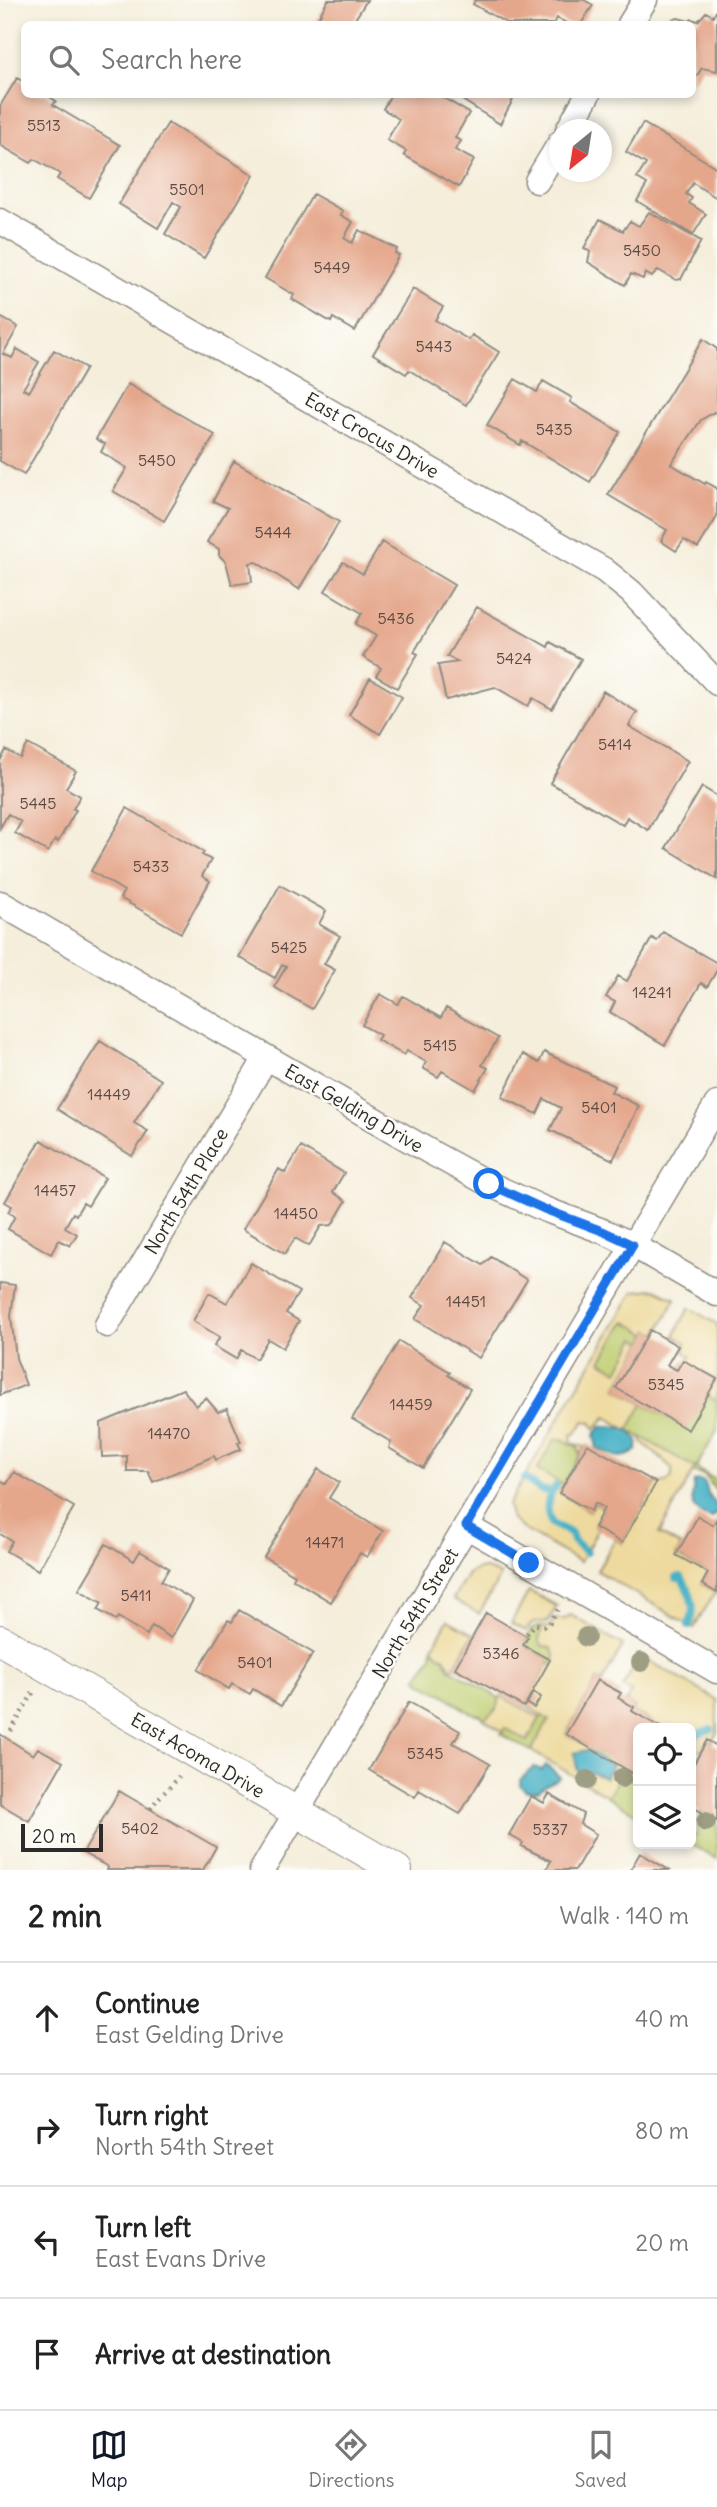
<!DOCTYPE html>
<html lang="en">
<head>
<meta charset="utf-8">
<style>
  body { margin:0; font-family:Delius,sans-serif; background:#f2f2f2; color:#222 }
  .controls { position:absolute; right:21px; bottom:21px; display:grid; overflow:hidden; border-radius:10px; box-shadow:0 4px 10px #0003 }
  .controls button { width:63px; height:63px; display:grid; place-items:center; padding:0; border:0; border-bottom:2px solid #e0e0e0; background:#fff; color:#222; font:35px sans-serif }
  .compass { position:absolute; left:549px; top:119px; width:63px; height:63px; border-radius:50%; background:#fff; box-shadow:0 4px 10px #0003; rotate:210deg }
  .scale { position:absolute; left:21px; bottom:18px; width:82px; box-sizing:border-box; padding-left:7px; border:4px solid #2b2b2b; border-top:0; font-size:19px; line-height:24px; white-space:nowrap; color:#2b2b2b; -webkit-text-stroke:5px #fdfcf7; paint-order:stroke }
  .stop { position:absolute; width:21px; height:21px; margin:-16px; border:5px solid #1a73e8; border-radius:50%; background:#fff }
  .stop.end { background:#1a73e8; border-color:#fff; box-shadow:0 2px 7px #0008 }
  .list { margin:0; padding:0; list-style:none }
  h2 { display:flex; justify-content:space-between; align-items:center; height:91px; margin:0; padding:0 28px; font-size:30px }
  h2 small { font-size:23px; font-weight:400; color:#767676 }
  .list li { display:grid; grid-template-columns:46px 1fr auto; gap:21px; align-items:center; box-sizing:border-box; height:112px; padding:0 28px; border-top:2px solid #e0e0e0 }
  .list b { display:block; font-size:26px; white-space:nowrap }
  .list p { margin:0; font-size:23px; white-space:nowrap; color:#767676 }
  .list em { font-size:23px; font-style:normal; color:#767676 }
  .icon { flex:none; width:38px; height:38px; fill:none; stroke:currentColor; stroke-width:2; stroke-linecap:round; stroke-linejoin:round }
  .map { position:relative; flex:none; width:717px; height:1870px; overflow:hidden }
  .search { position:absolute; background:#fff; box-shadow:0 4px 10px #0003; left:21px; right:21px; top:21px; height:77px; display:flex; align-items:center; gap:18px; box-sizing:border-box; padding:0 24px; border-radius:10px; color:#767676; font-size:26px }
  .sheet { height:539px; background:#fff }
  nav { display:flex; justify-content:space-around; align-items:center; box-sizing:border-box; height:98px; border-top:2px solid #e0e0e0; background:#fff; font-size:19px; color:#767676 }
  nav a { display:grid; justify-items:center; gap:4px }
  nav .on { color:#111827 }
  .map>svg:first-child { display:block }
  .green { fill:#bfcd6f; stroke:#757c4d; stroke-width:2 }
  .sand { fill:#eeda9e; stroke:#8c8264; stroke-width:2 }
  .water { fill:#47b1c6; stroke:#396e78; stroke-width:2 }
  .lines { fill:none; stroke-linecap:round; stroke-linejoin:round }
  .stream { stroke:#47b1c6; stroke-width:8 }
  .building { fill:#e5a78c }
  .minor-casing { stroke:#908c83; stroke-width:27 }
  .tertiary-casing { stroke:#908c83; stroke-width:32 }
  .path { stroke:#908c83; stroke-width:4.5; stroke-dasharray:2 5; stroke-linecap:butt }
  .minor { stroke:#fff; stroke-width:24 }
  .tertiary { stroke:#fff; stroke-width:30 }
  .tree { fill:#9e9e85 }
  .route { stroke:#1a73e8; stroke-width:9 }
  .labels { text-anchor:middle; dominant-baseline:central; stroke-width:5; stroke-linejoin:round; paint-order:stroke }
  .number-label { font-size:16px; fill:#5a4a43 }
  .street-label { font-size:19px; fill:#2b2b2b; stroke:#fdfcf7 }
</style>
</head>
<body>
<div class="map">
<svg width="717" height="1870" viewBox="0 0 717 1870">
  <rect width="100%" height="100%" fill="#fdfcf7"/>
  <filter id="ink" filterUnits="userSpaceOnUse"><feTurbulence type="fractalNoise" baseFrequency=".0143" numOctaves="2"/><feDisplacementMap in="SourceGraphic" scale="14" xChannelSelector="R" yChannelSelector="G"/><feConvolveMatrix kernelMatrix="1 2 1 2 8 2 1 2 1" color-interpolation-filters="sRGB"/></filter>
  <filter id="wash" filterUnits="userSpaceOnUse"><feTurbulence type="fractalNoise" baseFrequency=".00686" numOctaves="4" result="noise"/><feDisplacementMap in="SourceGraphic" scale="28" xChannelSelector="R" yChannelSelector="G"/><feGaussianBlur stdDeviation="1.57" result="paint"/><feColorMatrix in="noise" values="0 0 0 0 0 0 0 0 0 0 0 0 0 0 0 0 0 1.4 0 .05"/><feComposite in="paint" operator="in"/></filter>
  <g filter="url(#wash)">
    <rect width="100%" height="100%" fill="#f5eedb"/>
    <path class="green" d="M625 1321 647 1334 643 1342 636 1338 618 1372 601 1361Z
      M707 1395 717 1401V1431L696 1468 717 1481V1490L714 1489C709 1480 705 1472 693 1473L695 1468 628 1430 643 1404 687 1429Z
      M562 1439 578 1447 580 1455 563 1485 537 1470 554 1440Z
      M537 1627H542L539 1641 543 1646 551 1648 555 1656 554 1662 550 1666 548 1664 550 1660 526 1646 528 1642 526 1641 531 1630Z
      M433 1647 438 1654 444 1657 449 1668 499 1698C497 1708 494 1716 484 1719L481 1715C466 1714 457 1703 446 1696 436 1690 424 1687 417 1678L432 1656Z
      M542 1715 550 1720 531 1751 501 1734 505 1728 527 1740Z
      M625 1768 636 1775 638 1771V1815L608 1797Z
      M701 1811 717 1821V1859L691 1844V1835L696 1836Z"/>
    <path class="sand" d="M655 1289 676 1299 657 1334 650 1330 647 1334 625 1321 601 1361 618 1371 636 1338 643 1342 616 1388 643 1404 628 1430 606 1417 595 1429 591 1422 584 1421 576 1433 571 1435 572 1443 585 1447 580 1455 578 1447 562 1439 554 1440 537 1470 563 1485 560 1493 590 1511 595 1503 604 1508 594 1526 598 1529 580 1562 523 1529 512 1520 508 1505 634 1291Z
      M689 1308 717 1324V1401L707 1395 686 1362 691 1356 684 1352 686 1343 674 1336Z
      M641 1437 695 1468 659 1534 681 1546 676 1555 708 1573 702 1584 715 1592 694 1628 597 1571 615 1539 622 1543 656 1483H666L672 1477V1468L642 1442Z
      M477 1569H486L501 1575 479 1614 453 1599 468 1574Z
      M529 1591 557 1606 548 1622C537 1626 535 1617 526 1631L511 1623Z
      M571 1615 623 1645 602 1682 597 1680 566 1734 625 1768 608 1796 531 1751 549 1720 525 1705 548 1664 551 1665 554 1662 555 1656 551 1648 543 1646 539 1641 542 1627H550L554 1619H565Z
      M448 1620 473 1634 452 1670 444 1657 438 1654 433 1647Z
      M641 1656 717 1700V1733L711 1743 707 1741 701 1751 691 1746V1728H662L633 1711 635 1707 626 1702 631 1692 622 1687Z
      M501 1696 540 1718 527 1741 505 1728 503 1732 484 1719 495 1711Z"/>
    <path class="water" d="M612 1426 628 1430 638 1440 637 1450C623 1462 612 1456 597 1448L594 1435 601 1427Z
      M700 1480 705 1483 709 1496 717 1506V1513L712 1518 701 1514 694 1507 692 1499 694 1481Z
      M587 1750 612 1765 605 1778 589 1772H578L574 1753Z
      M546 1765 560 1777C554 1782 542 1786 539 1791H526L520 1785V1780L534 1767 542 1770Z"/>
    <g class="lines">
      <path class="stream" d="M525 1479 541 1490 552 1491
        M556 1486C546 1499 545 1509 552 1524L571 1533 573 1541 586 1552
        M677 1578 681 1577C690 1593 698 1607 689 1625
        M691 1739 696 1734 711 1729"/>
    </g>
    <g id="blocks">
      <path class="building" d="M328 0H367L352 24H321L316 22Z
        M475 0H584L593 5 581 24H568L557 18 554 24H508L473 4Z
        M717 10V71L702 68 692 83V24H668L671 20 678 18 689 21 692 19 698 21 706 12 713 16Z
        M17 78 24 82V94H45L56 101 53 105 120 145 89 198 57 179 60 174 34 159 31 163 0 145V106Z
        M391 94H437L469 113 455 138 461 141 455 150 474 160 459 187 404 155 406 151 387 140 399 119 383 109Z
        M453 94H516L500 124Z
        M168 123 254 175 204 258 165 234 181 207 173 202 158 228 119 204Z
        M643 123 717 168V198L693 183 686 194 692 198 689 203 706 214 693 235 637 201 647 184 637 178 646 164 626 152Z
        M313 194 343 211 341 215 353 222 344 238 352 243 359 230 397 249 395 253 399 255 355 331 333 318 331 322 292 299 294 295 265 278Z
        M649 212 701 241 681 279 676 280 658 270 652 277 645 273 643 279 631 274 625 285 588 262 590 252 584 248 600 219 623 231 630 221 639 226Z
        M413 289 443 307 435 320 469 340 472 335 499 352 466 405 409 370 406 374 373 354Z
        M0 317 18 327 3 354 12 358 17 349 39 362 23 389 29 392 54 350 86 368 24 475 0 461Z
        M703 339 717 349V413L714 412 701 420 671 464 705 484 706 482 717 488V517L698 548 684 540 676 551 661 541 667 530 608 495Z
        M515 379 537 392 543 381 572 398 570 402 620 432 590 482 522 441 520 445 487 425Z
        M128 384 215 435 164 521 113 491 127 468 101 452 105 444 96 439Z
        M234 461 339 522 299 589 256 562 250 563 252 582 232 585 226 562 219 555V549L207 542 228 508 213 501Z
        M382 542 454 585 414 652 418 654 397 688 376 676 381 668 363 657 376 636 356 624 362 613 325 591 343 562 363 574Z
        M477 607 548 647 550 642 581 659 552 709 533 698 528 706 495 687 446 700 438 665 458 662 447 656Z
        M370 678 402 697 380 734 349 715Z
        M603 691 637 712 629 726 688 761 648 830 627 817 623 825 550 783Z
        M28 744 76 771 66 788 80 796 73 809 76 810 58 842 55 840 48 852 15 833 21 822 8 814 0 828V761L6 750 20 758Z
        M702 787 717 796V879L666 848Z
        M127 808 204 852 202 855 211 860 202 876 210 881 181 933 120 898 124 891 91 871Z
        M280 885 326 911 319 924 340 936 324 964 335 970 312 1009 274 987 286 967 282 965 275 978 239 957Z
        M663 932 717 963V970L707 987 701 983 665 1045 610 1012 615 1002 606 997 618 976 627 981 652 938 657 941Z
        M380 994 398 1004 403 996 441 1018 446 1008 498 1038 482 1065 488 1068 475 1090 442 1071 438 1077 423 1068 426 1062 407 1051 404 1055 377 1040 380 1035 362 1025Z
        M100 1041 161 1080 134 1123 148 1131 132 1156 57 1109Z
        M544 1052 614 1086 611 1092 639 1106 613 1160 550 1130 561 1108 544 1099 537 1114 502 1097 523 1054 539 1063Z
        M41 1140 105 1178 88 1206 83 1203 76 1215 73 1213 65 1227 77 1234 70 1246 59 1240 51 1254 8 1229 15 1216 8 1212 12 1206 5 1202Z
        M301 1147 344 1173 333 1192 346 1201 332 1225 321 1226 309 1246 295 1238 285 1254 243 1229 279 1169 285 1173Z
        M445 1242 483 1265 491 1257 527 1280 479 1358 415 1319 424 1305 412 1298Z
        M251 1263 299 1292 286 1313 299 1321 283 1348 268 1339 256 1359 241 1350 236 1359 214 1346 220 1337 193 1321 209 1293 227 1303Z
        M0 1283 15 1285 11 1316 16 1358 26 1385 0 1395Z
        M650 1330 678 1346 667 1365 677 1370 683 1360 717 1379 688 1430 616 1388Z
        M399 1341 450 1372 448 1375 470 1389 423 1468 389 1448 391 1442 352 1419Z
        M183 1389 196 1406 206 1398 218 1412 227 1409 241 1442 238 1443 241 1449 216 1460 214 1456 153 1482 148 1471H127V1456L102 1457 101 1423Z
        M587 1444 656 1483 622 1543 594 1527 604 1508 595 1503 591 1511 559 1493Z
        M318 1469 339 1482 329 1498 383 1531 367 1557 360 1553 331 1602 293 1579 295 1575 264 1557Z
        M14 1472 74 1507 38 1570 6 1551 12 1541 0 1534V1480L7 1484Z
        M698 1516 713 1525 717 1518V1593L702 1584 708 1573 676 1555Z
        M106 1544 134 1561 140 1551 169 1568 161 1581 193 1600 171 1638 152 1626 147 1635 118 1617 116 1620 98 1610 102 1603 79 1590Z
        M239 1610 313 1653 281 1706 253 1689 250 1694 232 1684 229 1689 198 1670 228 1620 232 1622Z
        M486 1613 528 1637 523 1645 550 1660 524 1707 455 1668Z
        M597 1680 621 1693 618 1698 634 1707 632 1711 662 1728H638V1771L636 1775 566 1734Z
        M533 1692 541 1697 534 1708 527 1704Z
        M409 1702 460 1731 453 1743 490 1764 460 1814 419 1790 415 1797 369 1770Z
        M0 1734 33 1755 38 1748 63 1762 29 1821 0 1804Z
        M707 1740 717 1746V1821L691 1806V1769Z
        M119 1791 216 1847 203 1870H107L108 1867 83 1853Z
        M549 1794 583 1814 580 1824 596 1834 575 1870H546L551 1861 521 1846 523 1843 509 1835 531 1796 544 1803Z
        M640 1853 669 1870H630Z"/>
    </g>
  </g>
  <g filter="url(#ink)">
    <use href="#blocks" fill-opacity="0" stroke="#908c83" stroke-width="2"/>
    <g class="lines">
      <g class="minor-casing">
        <path id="minor" d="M630 24 645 0
          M568 130 588 94
          M537 181 560 143
          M0 221 604 570 631 592 717 683
          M0 903 432 1153 489 1184 544 1209 605 1232 633 1245 717 1294
          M107 1325 266 1058
          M466 1526 717 1671
          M262 1870 717 1104"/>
      </g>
      <g class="tertiary-casing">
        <path id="tertiary" d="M0 1640 397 1870"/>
      </g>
      <path class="path" d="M527 1634 535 1624 544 1626 550 1622 559 1607
        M11 1731 34 1691
        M151 1809C158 1795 171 1789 179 1776"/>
      <use href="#minor" class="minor"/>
      <use href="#tertiary" class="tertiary"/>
    </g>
    <g class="tree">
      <circle cx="586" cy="1637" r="10"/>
      <circle cx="641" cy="1662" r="10"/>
      <circle cx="622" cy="1778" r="10"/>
      <circle cx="587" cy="1780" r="10"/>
      <circle cx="706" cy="1822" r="10"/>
    </g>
  </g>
  <g class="lines" filter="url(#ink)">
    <path class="route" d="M489 1184 544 1209 605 1232 633 1245 466 1526 529 1563"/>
  </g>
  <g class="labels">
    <g class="number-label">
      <text x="44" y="125">5513</text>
      <text x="187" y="189">5501</text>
      <text x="642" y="250">5450</text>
      <text x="332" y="267">5449</text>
      <text x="434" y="346">5443</text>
      <text x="554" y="429">5435</text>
      <text x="157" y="460">5450</text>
      <text x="273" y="532">5444</text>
      <text x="396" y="618">5436</text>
      <text x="514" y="658">5424</text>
      <text x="615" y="744">5414</text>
      <text x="38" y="803">5445</text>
      <text x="151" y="866">5433</text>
      <text x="289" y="947">5425</text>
      <text x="652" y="992">14241</text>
      <text x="440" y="1045">5415</text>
      <text x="109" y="1094">14449</text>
      <text x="599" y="1107">5401</text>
      <text x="55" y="1190">14457</text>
      <text x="296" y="1213">14450</text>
      <text x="466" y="1301">14451</text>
      <text x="666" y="1384">5345</text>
      <text x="411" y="1404">14459</text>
      <text x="169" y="1433">14470</text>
      <text x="325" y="1542">14471</text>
      <text x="136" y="1595">5411</text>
      <text x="501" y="1653">5346</text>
      <text x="255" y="1662">5401</text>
      <text x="425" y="1753">5345</text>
      <text x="140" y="1828">5402</text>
      <text x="550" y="1829">5337</text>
    </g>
    <g class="street-label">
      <text transform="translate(372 435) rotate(30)">East Crocus Drive</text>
      <text transform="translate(354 1108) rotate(30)">East Gelding Drive</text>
      <text transform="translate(186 1191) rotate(-59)">North 54th Place</text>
      <text transform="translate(415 1613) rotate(-59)">North 54th Street</text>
      <text transform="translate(198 1755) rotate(30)">East Acoma Drive</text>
    </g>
  </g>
</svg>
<div class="controls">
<button><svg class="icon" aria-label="locate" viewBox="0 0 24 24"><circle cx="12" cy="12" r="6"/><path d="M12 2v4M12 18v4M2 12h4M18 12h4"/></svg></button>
<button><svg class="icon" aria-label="layers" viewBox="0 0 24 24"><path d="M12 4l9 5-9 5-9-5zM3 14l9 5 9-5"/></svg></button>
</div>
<svg class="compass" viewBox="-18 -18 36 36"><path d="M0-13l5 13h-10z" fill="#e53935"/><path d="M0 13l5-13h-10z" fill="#767676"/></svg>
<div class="scale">20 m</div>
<div class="stop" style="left:489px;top:1184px"></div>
<div class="stop end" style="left:529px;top:1563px"></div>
<div class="search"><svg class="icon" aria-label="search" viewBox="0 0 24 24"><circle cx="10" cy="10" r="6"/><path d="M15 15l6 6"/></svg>Search here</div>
</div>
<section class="sheet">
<h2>2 min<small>Walk · 140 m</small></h2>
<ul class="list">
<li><svg class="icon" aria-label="ahead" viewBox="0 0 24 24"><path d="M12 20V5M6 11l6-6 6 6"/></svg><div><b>Continue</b><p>East Gelding Drive</p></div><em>40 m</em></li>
<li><svg class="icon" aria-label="right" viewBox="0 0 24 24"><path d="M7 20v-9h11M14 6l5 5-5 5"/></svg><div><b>Turn right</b><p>North 54th Street</p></div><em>80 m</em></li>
<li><svg class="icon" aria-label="left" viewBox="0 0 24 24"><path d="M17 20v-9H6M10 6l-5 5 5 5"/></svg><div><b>Turn left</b><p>East Evans Drive</p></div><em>20 m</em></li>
<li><svg class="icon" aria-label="arrive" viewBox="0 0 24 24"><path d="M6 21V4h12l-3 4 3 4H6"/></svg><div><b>Arrive at destination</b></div></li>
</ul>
</section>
<nav>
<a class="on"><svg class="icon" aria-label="map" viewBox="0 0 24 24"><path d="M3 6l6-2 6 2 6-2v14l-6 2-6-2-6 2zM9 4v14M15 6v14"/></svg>Map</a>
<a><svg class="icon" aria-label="directions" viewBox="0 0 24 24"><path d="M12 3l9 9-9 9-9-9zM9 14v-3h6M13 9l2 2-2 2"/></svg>Directions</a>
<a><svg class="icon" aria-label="saved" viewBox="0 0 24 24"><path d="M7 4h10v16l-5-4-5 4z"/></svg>Saved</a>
</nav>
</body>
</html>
